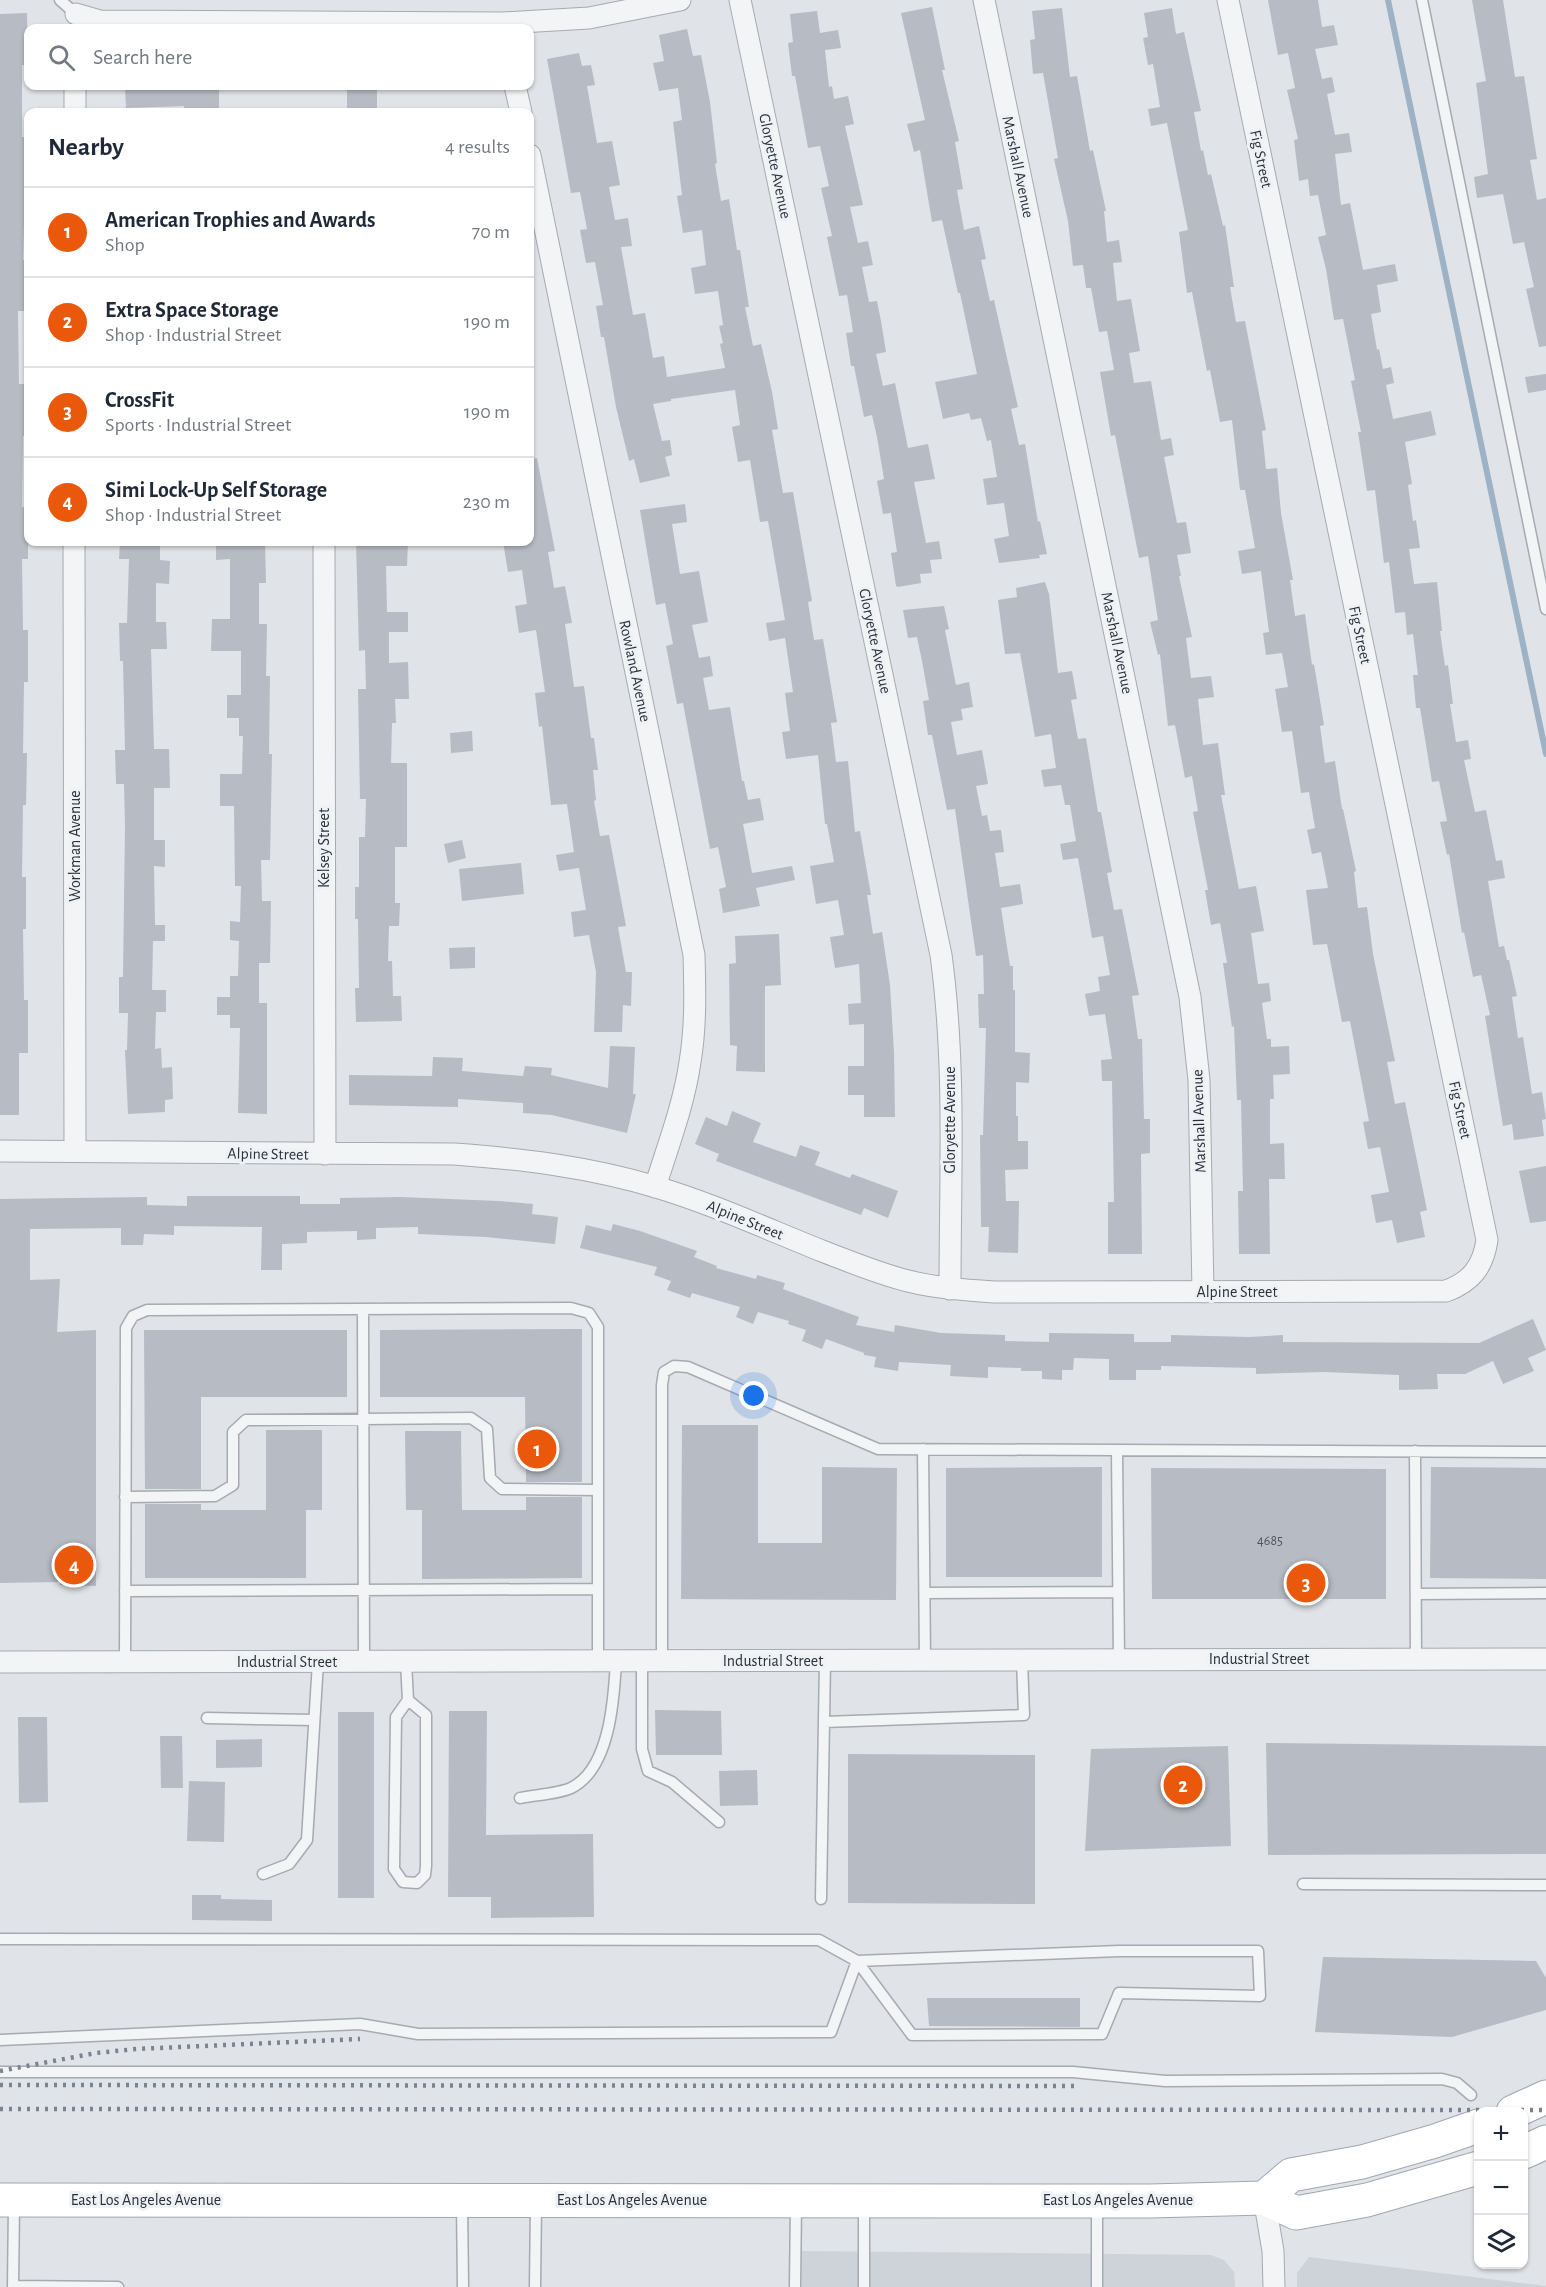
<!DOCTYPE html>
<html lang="en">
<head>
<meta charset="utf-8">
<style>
  body { margin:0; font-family:"Alegreya Sans",sans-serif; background:#f2f2f3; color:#1f2937 }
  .controls { position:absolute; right:18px; bottom:18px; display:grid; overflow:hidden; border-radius:12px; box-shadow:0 2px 4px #0004 }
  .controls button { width:54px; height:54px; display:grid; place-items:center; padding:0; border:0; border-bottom:2px solid #e0e1e3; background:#fff; color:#1f2937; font:30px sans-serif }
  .you { position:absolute; left:754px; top:1396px; width:21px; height:21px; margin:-15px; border:4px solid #fff; border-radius:50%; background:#1a73e8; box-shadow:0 0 0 9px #1a73e833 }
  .badge { display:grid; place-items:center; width:39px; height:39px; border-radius:50%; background:#ea580c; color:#fff; font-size:20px; font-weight:700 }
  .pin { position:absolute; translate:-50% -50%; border:3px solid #fff; box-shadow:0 2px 6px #0006 }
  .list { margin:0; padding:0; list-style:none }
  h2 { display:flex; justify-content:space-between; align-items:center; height:78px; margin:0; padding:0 24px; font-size:26px }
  h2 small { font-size:20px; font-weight:400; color:#747a83 }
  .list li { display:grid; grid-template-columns:39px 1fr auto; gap:18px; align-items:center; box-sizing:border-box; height:90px; padding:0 24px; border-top:2px solid #e0e1e3 }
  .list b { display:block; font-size:22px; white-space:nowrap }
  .list p { margin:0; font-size:20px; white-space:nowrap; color:#747a83 }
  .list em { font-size:20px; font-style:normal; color:#747a83 }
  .icon { flex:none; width:33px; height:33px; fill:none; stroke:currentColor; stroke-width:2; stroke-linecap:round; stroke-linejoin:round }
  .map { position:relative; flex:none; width:1546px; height:2287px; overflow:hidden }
  .search { position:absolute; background:#fff; box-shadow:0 2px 4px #0004; left:24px; top:24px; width:510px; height:66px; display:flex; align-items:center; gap:15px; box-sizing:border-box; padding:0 21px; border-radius:12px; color:#747a83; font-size:22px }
  .panel { position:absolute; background:#fff; box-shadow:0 2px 4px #0004; left:24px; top:108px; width:510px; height:438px; border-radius:12px }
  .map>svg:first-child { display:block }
  .built { fill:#ced2d9 }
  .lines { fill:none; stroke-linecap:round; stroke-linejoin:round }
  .stream { stroke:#9db2c5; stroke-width:6 }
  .building { fill:#b7bcc4 }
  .lane-casing { stroke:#a6aab1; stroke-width:13 }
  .street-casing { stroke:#a6aab1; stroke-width:23 }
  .primary-casing { stroke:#a0a8b2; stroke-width:35 }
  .lane { stroke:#f2f4f6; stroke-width:10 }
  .street { stroke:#f2f4f6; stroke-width:21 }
  .primary { stroke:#fff; stroke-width:33 }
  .rail { stroke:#7a8390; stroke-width:4.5; stroke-dasharray:3 6; stroke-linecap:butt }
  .labels { text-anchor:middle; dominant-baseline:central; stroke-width:6; stroke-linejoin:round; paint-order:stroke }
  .number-label { font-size:14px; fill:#4d545f }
  .street-label { font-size:16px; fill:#2a313d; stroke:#eff2f5 }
</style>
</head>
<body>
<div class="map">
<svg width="1546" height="2287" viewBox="0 0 1546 2287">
  <rect width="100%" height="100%" fill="#e0e3e7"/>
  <path class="built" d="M801 2251 1211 2255 1224 2260 1234 2272 1235 2287H802Z
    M1309 2257 1546 2286V2287H1297V2273Z"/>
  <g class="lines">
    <path class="stream" d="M1388 0 1546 754"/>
  </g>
  <path class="building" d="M1268 0H1318L1322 27 1334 25 1338 45 1315 49 1322 79 1332 77 1335 92 1327 94 1335 135 1349 133 1352 152 1335 154 1341 205 1350 203 1363 270 1395 264 1398 281 1377 285 1381 312 1371 314 1377 350 1379 349 1383 369 1391 367 1394 383 1386 385 1393 419 1431 411 1436 435 1405 442 1412 484 1408 485 1413 521 1416 520 1420 548 1409 549 1414 584 1437 582 1442 631H1440L1445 666 1448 665 1453 704H1450L1456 742 1468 740 1471 759 1464 760 1475 812 1486 810 1496 861 1502 860 1505 878 1488 881 1499 947 1504 946 1507 960H1509L1517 996 1512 997 1518 1038 1523 1037 1532 1094 1542 1092 1546 1119 1542 1120 1544 1136 1514 1140 1512 1124 1503 1126 1485 1016 1490 1015 1481 975 1473 977 1464 932 1462 933 1449 854 1447 855 1440 822 1447 821 1439 781 1432 782 1420 708H1416L1413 675H1418L1413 634 1407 635 1405 612 1395 613 1389 562 1384 563 1375 490 1367 491 1358 432H1361L1351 381 1355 380 1343 319 1334 320 1326 269 1318 237 1326 235 1318 195 1310 196 1308 179 1299 181 1294 140 1298 139 1287 90 1295 88 1288 53 1278 55Z
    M1472 0H1503L1515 77 1524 76 1537 159 1530 160 1537 200 1546 198V346L1539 347 1526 289 1534 287 1524 242 1513 244 1503 194 1477 198 1474 177 1488 174 1476 83 1486 81Z
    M932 7 945 70H942L959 141 955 142 963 189 957 190 964 230 979 226 986 259 981 260 990 301 994 300 1018 407 1011 409 1019 445 1025 444 1038 522 1040 521 1047 554 1039 555 1040 558 999 563 994 539 1009 536 1004 503 987 505 983 479 997 477 991 440 987 441 981 418 971 420 969 413 943 419 935 382 977 374 960 293H958L942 220 932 222 920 150 914 152 907 124 925 120 901 13Z
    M1062 8 1070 77 1077 76 1090 151 1093 150 1106 211H1104L1107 242 1119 240 1122 262 1113 263 1117 301 1131 299 1140 351 1129 353 1134 383 1151 381 1161 440 1171 438 1174 455 1164 457 1177 523 1186 522 1191 553 1177 555 1181 576H1179L1192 637 1186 638 1191 678 1211 676 1214 697 1198 699 1203 745 1218 743 1225 795H1221L1239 889 1256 886 1264 931 1251 933 1258 984 1269 983 1271 1001 1262 1003 1267 1039H1271V1047L1289 1046 1290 1074 1273 1075 1274 1099H1270V1144L1284 1143 1285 1179H1269L1270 1254H1239L1238 1191H1243L1241 1100H1237L1234 1026 1232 1027 1223 963H1227L1220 923 1211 925 1205 890H1208L1193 812 1198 811 1192 776 1185 778 1175 725 1168 726 1160 654 1158 655 1150 622 1158 620 1148 556 1139 558 1115 435 1111 436 1100 372 1114 370 1107 331 1099 332 1091 288H1086L1083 265 1073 266 1068 221 1054 159 1058 158 1043 73 1033 74 1030 40 1035 39 1032 11Z
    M1172 8 1176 34 1184 32 1201 111 1194 112 1201 151 1203 150 1208 175 1211 174 1223 226 1225 225 1234 287H1230L1236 322 1245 321 1266 430 1262 431 1266 469 1277 468 1281 513 1293 580H1290L1295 616 1305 614 1312 665 1314 664 1324 725 1320 726 1325 763 1335 761 1342 809H1343L1356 871 1354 872 1358 908 1367 907 1373 954 1395 1061 1387 1062 1395 1104 1405 1102 1427 1210 1420 1212 1425 1237 1397 1243 1392 1220 1376 1223 1371 1195 1389 1192 1380 1147 1368 1149 1363 1122 1369 1121 1350 1021 1342 1022 1327 944 1313 945 1306 890 1328 888 1321 852 1312 854 1307 830 1315 828 1309 792 1301 793 1292 731 1282 732 1275 689 1288 687 1282 653 1266 655 1263 633 1269 632 1261 571 1242 574 1238 551 1255 548 1245 490H1240L1232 420 1220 422 1210 370 1207 371 1192 292 1187 293 1179 232 1188 230 1167 123 1151 126 1148 109 1160 107 1153 64 1148 65 1143 38 1148 37 1144 13Z
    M817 11 820 33 838 30 841 48 825 50 829 87 832 86 834 99 848 96 854 124 845 126 863 205 850 207 858 243 868 241 873 265 862 267 869 302 877 301 881 321 886 352 876 354 883 386 895 383 908 448 928 444 935 479 914 482 926 543 939 541 942 559 930 560 932 573 920 574 921 583 898 587 896 586 891 553 897 552 891 513 883 514 877 481 884 479 877 437 872 415 864 417 854 366H851L846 333 853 332 847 295 839 296 827 237 832 236 821 188 829 186 820 146 808 148 795 76H792L788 43 793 42 790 14Z
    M27 13 28 65H22V137H28V190H25L23 260H28V311H18L19 384H28V436H23L22 507H28V559H22L23 630H28V682H24L23 753H27L26 805H23L22 877H26V929H23L24 1000H28V1053H19V1115H0V14Z
    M687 29 693 56 701 55 710 102 717 163 715 164 721 201 729 199 737 250H740L749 307H745L753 346 761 344 772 392 778 429 772 430 783 493 793 492 812 601 808 602 814 640 823 639 837 722 831 723 836 762 848 761 855 832 860 831 871 895H867L873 934 882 932 890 985 894 1052 895 1117H864V1095H848V1066H864V1024L849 1025 848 1004 861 1003 859 964 835 968 830 937 844 935 838 900 816 904 810 866 834 862 827 824H825L818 755 786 759 782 732 790 731 785 693 793 692 785 638 769 641 766 623 785 620 768 521 760 522 750 460 738 462 732 427 740 425 735 390 671 399V401L653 404 662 441 670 440 672 455 665 457 670 476 640 483 634 459 629 461 616 407 604 337H601L596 306 603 305 595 262 586 263 580 230 587 229 580 192 571 193 547 59 579 53 582 66 591 65 595 85 587 86 597 143 612 141 620 185 609 187 615 220 628 218 632 246 621 247 633 315 645 313 653 358 664 356 667 377 725 368 720 344 723 343 719 326 723 325 718 291 695 294 691 268 706 265 702 230 683 233 677 196 682 195 673 122 682 120 678 88 659 91 653 63 664 61 659 35Z
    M125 86H219V110L184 109V106L126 108Z
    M347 86H377V112H347Z
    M1546 374V390L1528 393 1525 377Z
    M537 458 555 551 548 552 554 588 565 586 572 623 565 624 574 687 584 686 591 738H594L598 770H593L596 800 594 801 600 836 609 835 626 926 618 927 626 972H632L631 1006 623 1005 622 1032H594L596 972 589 935 574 937 571 912 586 910 579 868 559 871 556 855 574 852 567 804 551 805 542 726 539 727 535 693 545 692 536 630 519 633 515 606 527 604 522 570 508 572 503 542H530V459Z
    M685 504 687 522 672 524 680 574 699 571 708 622 692 625 699 658 710 656 713 676 703 678 709 710 730 707 742 781H744L748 800 760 798 764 820 743 824 752 873 792 866 795 880 756 888 760 906 723 913 719 889 726 887 718 847 710 849 683 703 677 704 666 646 673 644 665 603 656 605 640 510Z
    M120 542H160V560L170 561 169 584 156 583V622H166L167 649H151L154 749H169L170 788H154V840H165V867L154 866 155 925H165V941H153L152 990H166V1012H156L155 1049 161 1048 162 1068 172 1067 173 1099 165 1100V1112L128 1114 125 1050H127L128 1013H119V977H123L125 825 124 784H116L115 750H125L123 661H120L119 623H127L129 559H119Z
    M216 542H265L266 583H259V624H267L266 676H270L269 754H272L270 860H261L262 901H271L270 963H259V1003H267V1114L238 1113 240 1028H230V1015H217V997H230V976H238L239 941 230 940V921L240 922 241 886H235L234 806H220V774H242L243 736H239V718H227V695H241V651H211L212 619H230V559L216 560Z
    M356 542H408L407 566H386L387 612H408V632H389V663L408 662 409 699H395L396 723H392L391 763H407V847H395V903H400L399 926H389L388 961H392L393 996H401L402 1021 356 1022 355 988H359L358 919H355V887H359V837H365L366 799H360L358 689H366L365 650 359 651Z
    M1045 582 1049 594 1058 673 1072 671 1077 699 1071 700 1078 739 1086 738 1098 812H1101L1112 872 1107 873 1114 910 1122 909 1139 995 1132 996 1138 1039H1142L1144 1119H1150V1153L1141 1154 1142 1254H1108V1202H1114L1112 1081H1102L1101 1060 1112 1059 1105 1014 1089 1016 1085 994 1100 991 1098 977 1110 975 1103 936 1092 938 1078 858 1063 860 1060 844 1076 841 1070 805H1065L1061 785 1044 787 1041 770 1056 768 1051 734 1035 737 1020 653 1005 654 998 600 1017 597 1016 588Z
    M944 606 949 629 945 630 956 685 969 682 973 707 961 709 963 720 951 722 957 755 982 750 988 784 976 786 982 816 987 815 990 831 1001 830 1004 852 995 853 1000 887 1020 884 1023 904 1001 908 1010 966H1013V990H1015V1052L1030 1053 1029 1083 1016 1082V1116H1018V1141H1028V1169L1005 1170 1006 1201H1019L1018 1253 988 1252 989 1227H981L980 1135H983L986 1028H979L978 994H984L983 955 976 956 955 809 947 810 932 735H928L923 701 929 700 922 661 917 637 908 638 903 610Z
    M472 731 473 751 451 753 450 733Z
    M462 840 466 858 448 863 444 844Z
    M521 863 524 894 462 901 459 869Z
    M779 934 781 985 765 986V1072L736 1071 737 1046 730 1045 729 964 736 963 735 936Z
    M475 947V968L450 969 449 948Z
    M610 1046 635 1047 633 1094H636L627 1133 552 1115 523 1113V1103L458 1099V1107L349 1105V1075L432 1076 433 1057 463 1058 462 1071 523 1076 525 1066 552 1068 551 1075 608 1088Z
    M732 1111 761 1123 753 1142 796 1157 800 1145 820 1152 815 1165 850 1178 852 1174 898 1191 888 1218 864 1208 861 1215 716 1161 719 1154 695 1144 706 1117 727 1126Z
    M1546 1166V1221L1530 1223 1519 1171Z
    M187 1196H300V1204H340V1198L400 1197 499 1201 533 1204 532 1214 558 1217 555 1244 486 1237 418 1234V1227L376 1228V1239L357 1240V1231L307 1232V1243L282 1244V1270H261L262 1227 174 1226V1235L144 1234 143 1245H121V1228L30 1229V1280L60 1279 57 1332 96 1330V1586L60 1585V1582L0 1583V1199L147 1197V1205L187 1206Z
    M613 1224 640 1231 697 1251 694 1257 717 1266 716 1268 756 1279 757 1275 785 1283 783 1289 859 1317 856 1325 894 1332 895 1325 941 1333 1005 1335V1341L1049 1342V1333L1134 1334V1342H1171V1335L1249 1337 1283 1335V1342L1479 1343 1533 1319 1546 1350 1528 1358 1534 1371 1503 1384 1493 1361 1465 1374H1437L1438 1389 1399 1390V1375L1324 1372 1256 1374V1368L1161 1366V1370H1136V1380H1109V1359L1074 1358 1073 1370H1062V1380L1042 1379V1371H1021V1368L988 1367V1378L950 1376 951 1365 899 1362 898 1371 874 1367 876 1357 864 1355V1353L826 1339 822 1349 802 1341 806 1330 788 1324 789 1321 758 1312 753 1324 736 1317 740 1307 692 1293 690 1298 667 1290 671 1281 654 1275 657 1267 580 1248 586 1225 611 1231Z
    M582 1329V1482H526L525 1397H380V1330Z
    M144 1330H347V1397H201V1489H145Z
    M682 1425H758V1543H822V1467L897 1468 896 1600 681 1599Z
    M266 1430H322V1510H306V1578H145V1504H201V1510H266Z
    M405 1431H461L462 1510H526V1497H582V1578L422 1579V1510H406Z
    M1102 1467V1577H946V1468Z
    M1431 1467 1546 1468V1579L1430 1578Z
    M1151 1468 1386 1469V1599H1152Z
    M655 1710 721 1711 722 1755H656Z
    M449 1711H487L486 1835 593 1834 594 1917 491 1918V1897H448Z
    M338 1712H374V1898H338Z
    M18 1717H47L48 1802 19 1803Z
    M160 1736H182L183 1788H161Z
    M262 1739V1767L216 1768V1740Z
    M1266 1743 1546 1746V1854L1268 1855Z
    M1228 1746 1231 1846 1085 1851 1091 1749Z
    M848 1754 1035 1755V1904L848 1903Z
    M757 1770 758 1805 720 1806 719 1771Z
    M189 1781 225 1782 224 1842 187 1841Z
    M192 1895H221V1899L272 1900V1921L192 1920Z
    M1323 1957 1536 1961 1546 1978V2010L1452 2037 1315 2032Z
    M927 1998H1080V2027L929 2026Z"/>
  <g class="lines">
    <g class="lane-casing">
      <path id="lane" d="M60 0 76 14
        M1422 0 1546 609
        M363 1309 364 1662
        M923 1449 925 1660
        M1117 1450 1119 1660
        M1415 1451 1416 1659
        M125 1497 215 1496 233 1485V1432L246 1420 471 1418 487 1429 490 1478 502 1489 598 1490
        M125 1591 598 1589
        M925 1593 1118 1592
        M1416 1594 1546 1593
        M642 1661V1749L648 1771 672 1782 719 1822
        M662 1661V1385L664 1372 674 1366 688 1367 878 1449 1546 1452
        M406 1662 408 1700 396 1717 394 1869 403 1882 417 1883 425 1875 426 1866V1715L408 1700
        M125 1663 126 1328 133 1316 147 1310 571 1308 589 1313 598 1327V1661
        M207 1718 314 1720
        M824 1722 1024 1715 1022 1660
        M520 1798C534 1795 558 1794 571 1788 610 1769 614 1699 616 1661
        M263 1874 289 1864 307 1840 318 1662
        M1303 1884 1546 1885
        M821 1899 825 1661
        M0 1939 819 1940 857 1961 912 2035 1102 2034 1119 1993 1260 1996 1258 1951H1119L857 1961
        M0 2040 360 2024 418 2034 831 2032 857 1961
        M0 2072H1073L1165 2081 1442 2079 1457 2083 1471 2095
        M462 2203 463 2287
        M13 2286 118 2287
        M13 2287 14 2204
        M535 2287 536 2203
        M795 2287 796 2203
        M864 2287V2204
        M1097 2287V2204"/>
    </g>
    <g class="street-casing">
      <path id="street" d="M740 0 941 955C956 1065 950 1178 950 1289
        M984 0 1190 997 1199 1080 1203 1292
        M76 14 100 21 503 23 589 18 680 0
        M515 86 521 112
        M75 112V86
        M530 155 694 955C695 991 696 1026 690 1062 684 1104 668 1146 655 1187
        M74 542 75 1151
        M324 542 325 1154
        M0 1151 454 1154C522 1159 590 1167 656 1187 713 1204 767 1229 822 1251 851 1262 879 1274 908 1281 936 1288 965 1290 994 1292L1446 1291C1471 1282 1483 1267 1487 1240L1228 0
        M0 1662 1546 1659
        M1264 2198 1273 2251 1274 2287"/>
    </g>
    <g class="primary-casing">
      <path id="primary" d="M1513 2112 1546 2097
        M1524 2152 1546 2142
        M1264 2198 1291 2175 1362 2162 1435 2141 1478 2126
        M0 2200 1150 2201 1264 2198 1296 2213 1367 2200 1478 2168"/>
    </g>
    <use href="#lane" class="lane"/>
    <use href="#street" class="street"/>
    <use href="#primary" class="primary"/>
    <path class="rail" d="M0 2071 96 2053 136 2049 360 2039
      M0 2085 1079 2086
      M0 2109 1546 2110"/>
  </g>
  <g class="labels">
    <g class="number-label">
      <text x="1270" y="1541">4685</text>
    </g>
    <g class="street-label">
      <text transform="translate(1261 159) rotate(78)">Fig Street</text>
      <text transform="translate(775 166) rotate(78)">Gloryette Avenue</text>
      <text transform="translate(1018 167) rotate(78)">Marshall Avenue</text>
      <text transform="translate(1360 635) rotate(78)">Fig Street</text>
      <text transform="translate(875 641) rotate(78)">Gloryette Avenue</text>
      <text transform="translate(1117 643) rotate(78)">Marshall Avenue</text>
      <text transform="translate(635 671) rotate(78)">Rowland Avenue</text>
      <text transform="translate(75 846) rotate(-90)">Workman Avenue</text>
      <text transform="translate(324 848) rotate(-90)">Kelsey Street</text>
      <text transform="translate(1460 1110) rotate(78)">Fig Street</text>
      <text transform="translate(950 1120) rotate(-90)">Gloryette Avenue</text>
      <text transform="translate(1199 1121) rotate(-92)">Marshall Avenue</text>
      <text transform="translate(268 1154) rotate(1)">Alpine Street</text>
      <text transform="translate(745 1220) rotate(22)">Alpine Street</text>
      <text x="1237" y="1292">Alpine Street</text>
      <text x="1259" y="1659">Industrial Street</text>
      <text x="773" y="1661">Industrial Street</text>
      <text x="287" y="1662">Industrial Street</text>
      <text x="146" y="2200">East Los Angeles Avenue</text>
      <text x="632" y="2200">East Los Angeles Avenue</text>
      <text x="1118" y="2200">East Los Angeles Avenue</text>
    </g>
  </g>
</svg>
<div class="controls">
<button>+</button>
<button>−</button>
<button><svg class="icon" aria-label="layers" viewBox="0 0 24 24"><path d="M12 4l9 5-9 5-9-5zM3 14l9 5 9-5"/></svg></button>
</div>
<div class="you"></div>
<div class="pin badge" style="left:537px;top:1449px">1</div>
<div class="pin badge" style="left:1183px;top:1785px">2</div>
<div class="pin badge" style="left:1306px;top:1583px">3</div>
<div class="pin badge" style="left:74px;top:1565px">4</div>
<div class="search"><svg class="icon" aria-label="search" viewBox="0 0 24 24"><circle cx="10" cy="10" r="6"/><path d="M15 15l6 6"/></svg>Search here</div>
<section class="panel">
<h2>Nearby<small>4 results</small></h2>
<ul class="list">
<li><span class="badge">1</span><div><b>American Trophies and Awards</b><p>Shop</p></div><em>70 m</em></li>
<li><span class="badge">2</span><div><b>Extra Space Storage</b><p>Shop · Industrial Street</p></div><em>190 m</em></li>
<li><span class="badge">3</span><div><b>CrossFit</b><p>Sports · Industrial Street</p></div><em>190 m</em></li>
<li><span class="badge">4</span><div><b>Simi Lock-Up Self Storage</b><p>Shop · Industrial Street</p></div><em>230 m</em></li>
</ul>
</section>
</div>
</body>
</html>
